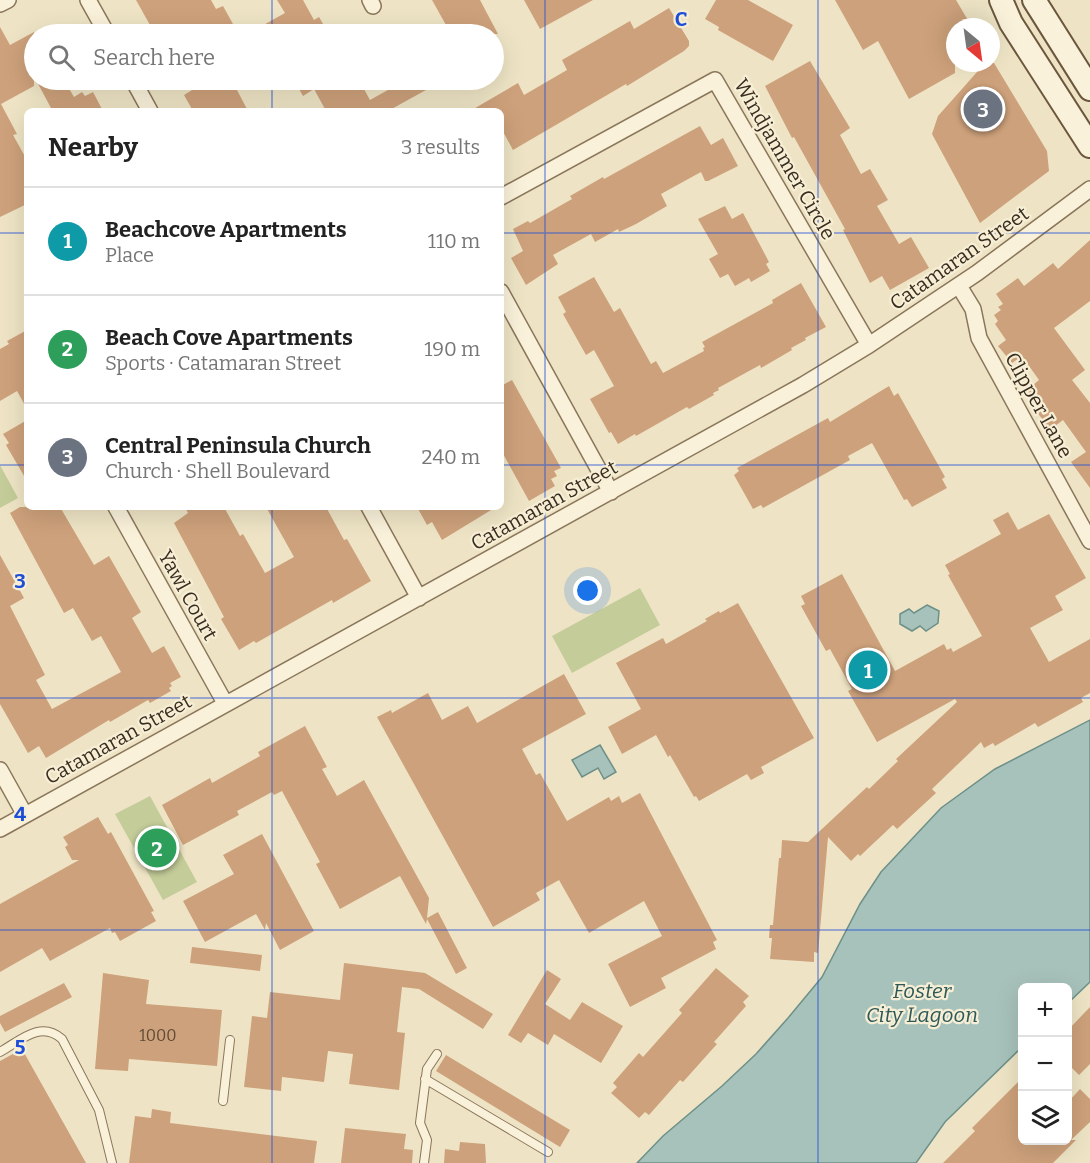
<!DOCTYPE html>
<html lang="en">
<head>
<meta charset="utf-8">
<style>
  body { margin:0; font-family:Bitter,serif; background:#f6f6f6; color:#222 }
  .controls { position:absolute; right:18px; bottom:18px; display:grid; overflow:hidden; border-radius:9px; box-shadow:0 6px 24px #0002 }
  .controls button { width:54px; height:54px; display:grid; place-items:center; padding:0; border:0; border-bottom:2px solid #e0e0e0; background:#fff; color:#222; font:30px sans-serif }
  .compass { position:absolute; left:946px; top:18px; width:54px; height:54px; border-radius:50%; background:#fff; box-shadow:0 6px 24px #0002; rotate:151deg }
  .you { position:absolute; left:588px; top:591px; width:21px; height:21px; margin:-15px; border:4px solid #fff; border-radius:50%; background:#1a73e8; box-shadow:0 0 0 9px #1a73e833 }
  .badge { display:grid; place-items:center; width:39px; height:39px; border-radius:50%; background:#992f2b; color:#fff; font-size:20px; font-weight:700 }
  .pin { position:absolute; translate:-50% -50%; border:3px solid #fff; box-shadow:0 2px 6px #0006 }
  .list { margin:0; padding:0; list-style:none }
  h2 { display:flex; justify-content:space-between; align-items:center; height:78px; margin:0; padding:0 24px; font-size:26px }
  h2 small { font-size:20px; font-weight:400; color:#767676 }
  .list li { display:grid; grid-template-columns:39px 1fr auto; gap:18px; align-items:center; box-sizing:border-box; height:108px; padding:0 24px; border-top:2px solid #e0e0e0 }
  .list b { display:block; font-size:22px; white-space:nowrap }
  .list p { margin:0; font-size:20px; white-space:nowrap; color:#767676 }
  .list em { font-size:20px; font-style:normal; color:#767676 }
  .icon { flex:none; width:33px; height:33px; fill:none; stroke:currentColor; stroke-width:2; stroke-linecap:round; stroke-linejoin:round }
  .map { position:relative; flex:none; width:1090px; height:1163px; overflow:hidden }
  .search { position:absolute; background:#fff; box-shadow:0 6px 24px #0002; left:24px; top:24px; width:480px; height:66px; display:flex; align-items:center; gap:15px; box-sizing:border-box; padding:0 21px; border-radius:33px; color:#767676; font-size:22px }
  .panel { position:absolute; background:#fff; box-shadow:0 6px 24px #0002; left:24px; top:108px; width:480px; height:402px; border-radius:9px }
  .map>svg:first-child { display:block }
  .green { fill:#c4cd99 }
  .water { fill:#a7c2bb; stroke:#6d9089; stroke-width:1.5 }
  .building { fill:#cda17b }
  .lines { fill:none; stroke-linecap:round; stroke-linejoin:round }
  .service-casing { stroke:#8a765b; stroke-width:10 }
  .minor-casing { stroke:#8a765b; stroke-width:18 }
  .secondary-casing { stroke:#6c573e; stroke-width:26 }
  .service { stroke:#f9f1d9; stroke-width:8 }
  .minor { stroke:#f9f1d9; stroke-width:15 }
  .secondary { stroke:#f9f1d9; stroke-width:22 }
  .grid { fill:none; stroke:#1d4ed8; stroke-width:1.5; stroke-opacity:0.55 }
  .labels { text-anchor:middle; dominant-baseline:central; stroke-width:4.5; stroke-linejoin:round; paint-order:stroke }
  .number-label { font-size:16px; fill:#5f4a36 }
  .street-label { font-size:20px; fill:#3a2d1f; stroke:#f6eed5 }
  .water-label { font-size:21px; font-style:italic; fill:#2e5959; stroke:#f6eed5 }
  .grid-label { font-size:20px; text-anchor:middle; font-weight:bold; fill:#1d4ed8; stroke:#f6eed5; stroke-width:4.5; stroke-linejoin:round; paint-order:stroke }
</style>
</head>
<body>
<div class="map">
<svg width="1090" height="1163" viewBox="0 0 1090 1163">
  <rect width="100%" height="100%" fill="#eee4c5"/>
  <path class="green" d="M0 465 18 498 0 508Z
    M640 588 660 625 572 673 552 636Z
    M150 796 197 882 163 900 115 814Z"/>
  <path class="water" d="M927 605 939 611 938 623 926 631 920 626 912 631 900 624V614L909 609 914 613Z
    M1090 720V982L1068 1003V988H1022V1047L945 1122 916 1163H637L663 1136 722 1086 756 1054 788 1018 822 977 860 904 881 872 941 808 995 769Z
    M600 745 616 772 604 779 598 768 582 777 572 760Z"/>
  <path class="building" d="M136 0H211L216 9 223 6 233 24 215 34H155Z
    M277 0H303L314 20 319 17 329 34H247L285 13Z
    M432 0H480L498 34H451Z
    M524 0H593L540 29Z
    M716 0H748L793 25 773 61 718 30 719 27 705 19Z
    M835 0H956L972 27H955V73L909 99 878 41 863 50Z
    M669 8 689 41V46L684 51 627 86 626 84 513 150 501 128V111H470L518 83 524 95 567 70 562 60 630 21 634 29Z
    M0 27 10 45 34 32V86L1 104 17 134 13 135 27 160V204L0 217Z
    M810 61 850 128 840 135 861 174 870 169 888 200 877 206 899 244 911 237 929 268 890 290 882 276 870 283 843 230 845 229 794 137 792 138 765 86Z
    M985 63H994L1047 151 1049 171 980 223 932 134 938 116Z
    M36 80H64L74 97 82 92 85 96 93 92 103 111H46L51 108Z
    M193 80H256L237 90 248 111H193L184 95 197 87Z
    M294 80H359L370 100 395 86 392 80H444L388 111H326L314 89 303 96Z
    M700 126 711 145 723 138 738 166 708 181H705L701 172 661 194 667 206 636 224 619 232 618 229 595 242 591 234 553 255 558 264 526 285 511 258 523 251 513 229 528 221 530 223 572 199 570 196 603 177 604 179Z
    M725 206 732 219 743 213 769 262 766 264 770 271 751 282 749 278 735 286 728 274 720 278 709 259 718 254 698 219Z
    M1090 240V301L1054 328 1085 370 1072 380 1090 403V488L1071 462 1086 452 1063 420 1050 430 1037 412 1041 409 1027 390 1039 380 1022 356 1012 363 998 346 1006 340 995 324 998 321 994 315 1001 310 998 307 1003 304 996 294 1018 278 1024 286 1053 263 1058 269Z
    M594 277 614 312 620 308 651 364 656 361 663 373 704 351 703 348 705 347 702 342 773 303 772 300 801 283 826 327 805 338 806 340 791 348 792 350 761 368 760 365 718 388 719 390 713 393 714 395 689 409 687 407 636 436 635 434 618 444 611 432 609 433 590 399 614 386 594 350 586 355 563 314 566 312 558 297Z
    M27 330V409L17 391 0 401V349L9 344 7 341Z
    M512 380 561 468 554 471 557 476 551 479 555 486 529 501 501 450V386Z
    M889 386 894 396 898 393 945 477 942 479 947 488 912 507 907 499 904 500 872 443 848 456 850 460 763 508 761 505 753 509 734 475 739 471 737 468 828 418 830 422Z
    M27 420V481L6 445 9 443 3 434Z
    M20 507H60L94 565 109 556 141 612 132 618 152 653 164 646 181 677 170 683 172 686 169 688 171 691 150 703 148 700 110 722 109 720 46 758 39 746 28 753 0 704V555L24 598 10 606 45 675 36 680 52 709 121 672 101 636 92 641 73 608 64 613 10 513Z
    M185 507H224L240 536 243 534 265 573 294 557 266 507H326L344 540 347 539 371 581 333 603 332 600 256 643 254 641 239 650 221 619 224 617 174 523 188 513Z
    M417 507H496L442 540 432 522 427 525Z
    M1008 512 1018 530 1049 514 1086 578 1055 596 1063 610 1030 628 1049 662 1090 639V693L1081 698 1083 702 1038 727 1035 723 995 746 993 743 984 748 981 742 932 789 936 793 897 829 893 825 860 856 858 854 851 861 828 837 818 953 814 952V962L770 959 772 938H769L770 925H773L779 858H781L782 840 808 842 867 787 869 789 898 761 896 759 957 702 955 699 877 742 848 691 852 689 830 649 826 651 801 606 805 604 801 596 842 574 895 671 944 644 947 650 951 648 953 652 982 636 948 575 950 574 945 565 1001 534 993 520Z
    M738 603 814 738 761 767 764 773 751 780 747 774 699 801 696 796 694 797 670 755 668 757 656 735 622 754 608 727 641 709 616 663 663 638 666 644 707 621 705 619 719 611 720 613Z
    M564 674 586 714 522 749 536 775 540 773 567 821 609 797 611 801 619 796 622 803 640 793 717 940 713 942 716 949 661 978 666 988 630 1007 608 964 662 936 644 901 589 933 559 880 536 893 540 900 493 927 377 717 391 710 392 713 428 693 442 720 468 706 477 723Z
    M305 726 327 767 322 769 337 796 364 780 429 898 427 918 438 912 467 968 456 974 427 919 426 924 400 876 340 909 316 864 320 862 282 791 274 795 272 792 237 811 239 815 183 845 162 805 210 778 212 783 260 756 258 752Z
    M98 817 108 834 111 832 154 911 151 912 156 921 120 941 115 932 112 933 110 928 50 961 42 948 0 972V904L79 860H72L65 847 68 845 63 837Z
    M262 834 314 931 280 950 266 923 265 930 256 914 205 942 183 901 234 874 223 855Z
    M192 947 262 955 260 971 190 963Z
    M344 963 425 973 493 1014 483 1029 419 989 402 987 397 1032 405 1033 399 1090 349 1084 353 1054 328 1051 324 1082 282 1077 281 1091 244 1087 252 1016 267 1018 270 992 340 1000Z
    M716 968 749 996 743 1002 746 1006 714 1042 717 1044 683 1082 680 1080 649 1115 645 1112 639 1118 611 1093 617 1087 613 1083 639 1053 643 1057 682 1013 679 1010Z
    M547 970 561 979 545 1004 570 1020 582 1002 623 1026 601 1063 554 1034 548 1045 528 1033 521 1043 508 1035Z
    M103 973 149 980 146 1004 222 1010 217 1066 129 1059 128 1071 95 1069Z
    M64 983 72 997 5 1032 0 1023V1016Z
    M1090 1007V1064L1079 1075 1068 1064V1030Z
    M22 1049 86 1163H0V1061Z
    M446 1055 570 1130 560 1147 436 1071Z
    M1023 1077V1140H1068V1102L1080 1089 1090 1099V1122L1071 1140H1076L1053 1163H943L975 1131 972 1128Z
    M152 1109 171 1112 170 1123 317 1141 314 1163H129L135 1116 151 1118Z
    M345 1128 406 1134 404 1149 413 1150 412 1163H341Z
    M460 1142 485 1144 486 1163H444L445 1149 459 1151Z"/>
  <g class="lines">
    <g class="service-casing">
      <path id="service" d="M0 1052C21 1040 41 1020 62 1039L99 1110 112 1163
        M425 1079 548 1152
        M223 1101 230 1040
        M424 1163 427 1140 420 1123 427 1069 437 1054"/>
    </g>
    <g class="minor-casing">
      <path id="minor" d="M88 0 107 34
        M370 0 373 6
        M0 4 8 0
        M133 80 150 111
        M501 197 715 80 869 345
        M959 286 973 309 979 338 1090 541
        M501 292 611 492
        M116 507 225 703
        M369 507 419 598
        M0 770 25 815
        M0 829 803 385 869 345 977 273 1090 189"/>
    </g>
    <g class="secondary-casing">
      <path id="secondary" d="M1001 0 1011 23 1090 146
        M1034 0 1090 89"/>
    </g>
    <use href="#service" class="service"/>
    <use href="#minor" class="minor"/>
    <use href="#secondary" class="secondary"/>
  </g>
  <path class="grid" d="M272 0V34M545 0V1163M818 0V1163M272 80V111M0 233H27M501 233H1090M0 465H27M501 465H1090M272 507V1163M0 698H1090M0 930H1090"/>
  <g class="labels">
    <g class="number-label">
      <text x="158" y="1035">1000</text>
    </g>
    <g class="street-label">
      <text transform="translate(785 159) rotate(60)">Windjammer Circle</text>
      <text transform="translate(959 258) rotate(-35)">Catamaran Street</text>
      <text transform="translate(1039 405) rotate(61)">Clipper Lane</text>
      <text transform="translate(544 505) rotate(-29)">Catamaran Street</text>
      <text transform="translate(188 595) rotate(61)">Yawl Court</text>
      <text transform="translate(118 739) rotate(-29)">Catamaran Street</text>
    </g>
    <g class="water-label">
      <text x="922" y="991">Foster<tspan x="922" dy="24">City Lagoon</tspan></text>
    </g>
  </g>
  <g class="grid-label">
    <text x="681" y="26">C</text>
    <text x="20" y="588">3</text>
    <text x="20" y="821">4</text>
    <text x="20" y="1054">5</text>
  </g>
</svg>
<div class="controls">
<button>+</button>
<button>−</button>
<button><svg class="icon" aria-label="layers" viewBox="0 0 24 24"><path d="M12 4l9 5-9 5-9-5zM3 14l9 5 9-5"/></svg></button>
</div>
<svg class="compass" viewBox="-18 -18 36 36"><path d="M0-13l5 13h-10z" fill="#e53935"/><path d="M0 13l5-13h-10z" fill="#767676"/></svg>
<div class="you"></div>
<div class="pin badge" style="left:868px;top:670px;background:#0f9aa8">1</div>
<div class="pin badge" style="left:157px;top:848px;background:#2e9e5b">2</div>
<div class="pin badge" style="left:983px;top:109px;background:#6b7280">3</div>
<div class="search"><svg class="icon" aria-label="search" viewBox="0 0 24 24"><circle cx="10" cy="10" r="6"/><path d="M15 15l6 6"/></svg>Search here</div>
<section class="panel">
<h2>Nearby<small>3 results</small></h2>
<ul class="list">
<li><span class="badge" style="background:#0f9aa8">1</span><div><b>Beachcove Apartments</b><p>Place</p></div><em>110 m</em></li>
<li><span class="badge" style="background:#2e9e5b">2</span><div><b>Beach Cove Apartments</b><p>Sports · Catamaran Street</p></div><em>190 m</em></li>
<li><span class="badge" style="background:#6b7280">3</span><div><b>Central Peninsula Church</b><p>Church · Shell Boulevard</p></div><em>240 m</em></li>
</ul>
</section>
</div>
</body>
</html>
